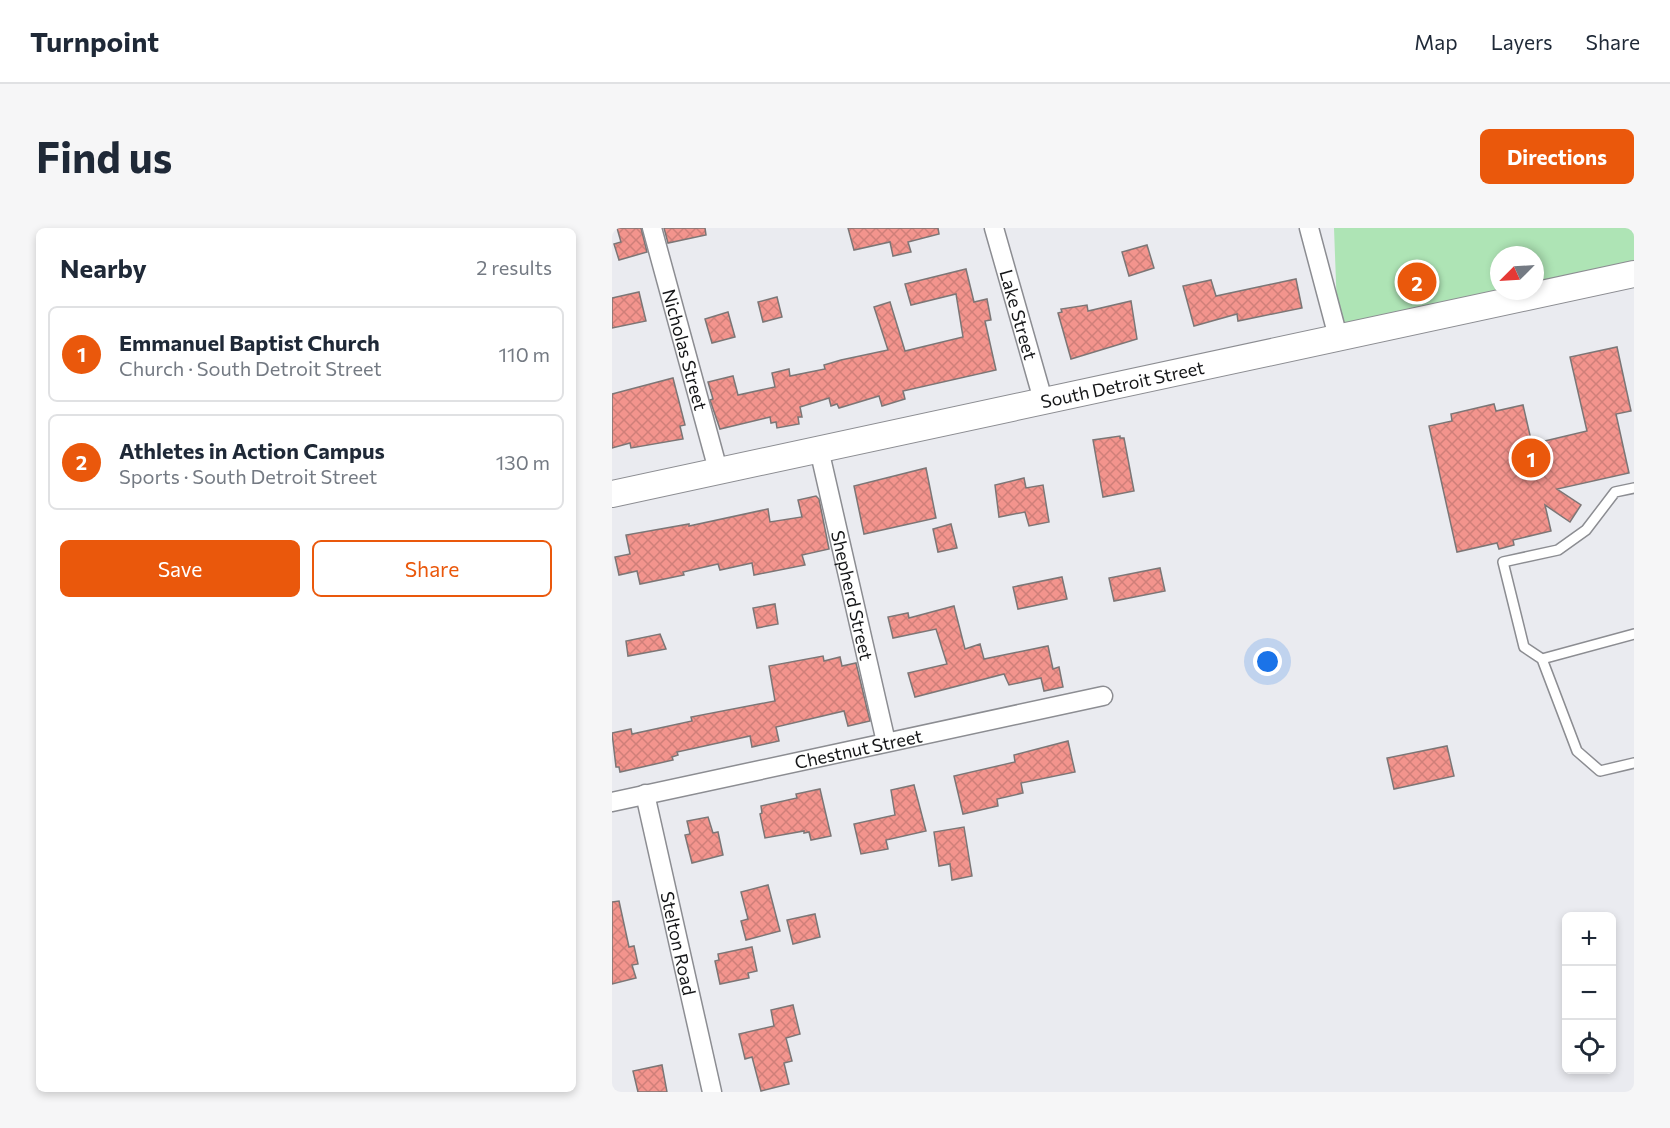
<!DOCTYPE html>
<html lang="en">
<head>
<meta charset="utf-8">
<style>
  body { margin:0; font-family:Commissioner,sans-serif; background:#f6f6f7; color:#1f2937 }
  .controls { position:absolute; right:18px; bottom:18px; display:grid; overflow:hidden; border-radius:9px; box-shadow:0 3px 9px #0003 }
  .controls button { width:54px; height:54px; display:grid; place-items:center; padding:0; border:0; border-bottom:2px solid #e0e1e3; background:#fff; color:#1f2937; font:30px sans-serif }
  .compass { position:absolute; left:878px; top:18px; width:54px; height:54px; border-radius:50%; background:#fff; box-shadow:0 3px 9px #0003; rotate:246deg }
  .you { position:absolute; left:656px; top:434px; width:21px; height:21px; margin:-15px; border:4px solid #fff; border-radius:50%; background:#1a73e8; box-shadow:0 0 0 9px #1a73e833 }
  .badge { display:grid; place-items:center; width:39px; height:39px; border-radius:50%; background:#ea580c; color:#fff; font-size:20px; font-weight:700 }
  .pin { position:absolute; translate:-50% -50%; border:3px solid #fff; box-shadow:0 2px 6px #0006 }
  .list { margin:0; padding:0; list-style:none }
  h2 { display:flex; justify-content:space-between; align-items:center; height:78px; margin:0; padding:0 24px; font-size:26px }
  h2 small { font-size:20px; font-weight:400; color:#747a83 }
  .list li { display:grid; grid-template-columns:39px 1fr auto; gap:18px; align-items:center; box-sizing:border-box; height:96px; margin:0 12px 12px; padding:0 12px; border:2px solid #e0e1e3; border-radius:9px }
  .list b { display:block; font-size:22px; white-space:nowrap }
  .list p { margin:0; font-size:20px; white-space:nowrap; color:#747a83 }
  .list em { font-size:20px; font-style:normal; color:#747a83 }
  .actions { display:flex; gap:12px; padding:18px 24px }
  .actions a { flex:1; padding:14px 0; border:2px solid #ea580c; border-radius:9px; text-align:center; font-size:21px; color:#ea580c }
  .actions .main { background:#ea580c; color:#fff }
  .icon { flex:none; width:33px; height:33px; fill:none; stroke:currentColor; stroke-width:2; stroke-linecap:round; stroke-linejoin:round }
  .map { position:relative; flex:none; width:1022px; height:864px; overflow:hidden; border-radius:9px }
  header { display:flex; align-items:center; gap:36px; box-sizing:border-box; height:84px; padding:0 30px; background:#fff; border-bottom:2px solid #e0e1e3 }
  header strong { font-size:28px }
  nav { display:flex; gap:33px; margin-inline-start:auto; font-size:21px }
  .intro { display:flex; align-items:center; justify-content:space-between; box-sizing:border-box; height:144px; padding:0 36px }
  h1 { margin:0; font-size:42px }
  .button { padding:15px 27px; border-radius:9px; background:#ea580c; color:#fff; font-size:21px; font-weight:700 }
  main { display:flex; gap:36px; padding:0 36px }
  aside { flex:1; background:#fff; border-radius:9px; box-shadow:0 3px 9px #0003 }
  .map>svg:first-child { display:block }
  .grass { fill:#aee4b5; fill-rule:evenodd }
  .building { fill:url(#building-cross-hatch); stroke:#7c7676; stroke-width:1.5 }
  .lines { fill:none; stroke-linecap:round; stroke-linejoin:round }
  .lane-casing { stroke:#8c8d92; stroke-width:12 }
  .street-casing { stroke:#8c8d92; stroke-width:21 }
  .secondary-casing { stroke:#8c8d92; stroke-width:28 }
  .lane { stroke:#fff; stroke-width:9 }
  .street { stroke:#fff; stroke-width:18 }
  .secondary { stroke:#fff; stroke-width:26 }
  .labels { text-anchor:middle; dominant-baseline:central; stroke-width:5; stroke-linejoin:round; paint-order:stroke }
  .street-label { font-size:18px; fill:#151618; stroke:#eaebf0 }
</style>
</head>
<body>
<header>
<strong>Turnpoint</strong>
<nav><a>Map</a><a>Layers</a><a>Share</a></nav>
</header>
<div class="intro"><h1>Find us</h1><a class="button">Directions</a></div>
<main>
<aside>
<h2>Nearby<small>2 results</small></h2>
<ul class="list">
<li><span class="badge">1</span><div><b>Emmanuel Baptist Church</b><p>Church · South Detroit Street</p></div><em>110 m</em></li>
<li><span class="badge">2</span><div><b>Athletes in Action Campus</b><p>Sports · South Detroit Street</p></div><em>130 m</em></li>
</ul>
<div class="actions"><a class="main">Save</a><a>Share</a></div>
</aside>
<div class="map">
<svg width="1022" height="864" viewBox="0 0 1022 864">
  <defs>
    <pattern id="building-cross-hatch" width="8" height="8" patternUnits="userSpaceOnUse" patternTransform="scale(1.5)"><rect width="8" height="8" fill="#f3948d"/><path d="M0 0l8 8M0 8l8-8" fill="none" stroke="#cf7f79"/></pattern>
  </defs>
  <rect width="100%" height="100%" fill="#eaebf0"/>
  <path class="grass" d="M722 0H1022V46L726 109ZM887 27H923V63H887Z"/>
  <path class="building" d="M5 0H29L35 24 7 32 2 16 9 14Z
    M52 0H93L94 7 56 15Z
    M236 0H326L327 6 296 14 299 24 281 28 278 14 242 22Z
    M535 17 542 40 517 48 510 24Z
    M354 41 362 74 375 71 379 92 373 93 384 142 291 163 293 171 270 178 267 168 227 180 225 176 219 178 217 170 188 179 190 189H186L187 196 165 200 164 194 159 195 158 189 108 201 98 172 101 171 96 154 121 148 126 167 163 159 160 145 177 141 178 148 213 141 212 137 229 132 276 122 262 79 278 74 293 123 351 109 344 66 299 77 293 56Z
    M684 51 690 80 626 93 625 86 582 98 571 58 599 52 604 68Z
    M27 64 34 93 0 100V70Z
    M165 69 170 89 151 94 146 74Z
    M519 73 525 111 459 131 446 85 450 84 449 81 475 77 476 83Z
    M116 84 123 109 100 115 93 91Z
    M1005 119 1019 183 1004 186 1017 245 945 261 969 277 958 294 933 277 939 303 901 312 902 317 887 321 885 315 845 324 817 198 840 193 839 186 882 176 884 183 911 177 920 216 975 203 958 129Z
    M61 150 73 197 68 198 71 211 19 220 18 215 0 220V166Z
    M508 208V210H512L522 263 491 269 481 212Z
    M314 240 324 290 252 306 242 258Z
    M412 250 414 260 431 257 437 294 417 298 413 284 387 289 383 257Z
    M204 268 207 271 217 321 190 327 193 337 142 347 140 335 108 342 106 336 71 344 72 347 28 356 25 343 7 347 3 329 18 326 14 307 77 296V298L156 281 158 294 190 289 186 272Z
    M339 296 345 320 326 324 321 301Z
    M548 340 553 363 502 373 497 350Z
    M450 349 455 371 406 381 401 359Z
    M163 376 166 396 145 400 141 380Z
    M342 378 353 421 368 416 372 431 436 418 441 441 447 439 451 459 432 463 429 450 397 457 392 446 303 469 296 445 335 436 324 401 281 410 276 389 296 385 297 390Z
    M48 406 54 421 16 428 14 413Z
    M211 428 212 433 228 429 230 438 244 435 258 493 236 498 232 483 164 499 167 513 140 519 138 508 65 524 66 527 60 529 61 532 8 544 7 539H4L0 505 19 501 20 506 80 493 79 489 163 473 157 438Z
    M456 513 463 544 409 555 411 565 385 571 386 578 351 586 342 548 403 534 402 527Z
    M835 518 842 548 782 561 775 530Z
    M302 557 314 603 274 612 276 621 249 626 242 596 283 587 279 562Z
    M208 561 219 608 199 612 197 604 192 605V603L153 610 148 586 150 585 149 578 185 570 184 566Z
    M96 589 101 605 106 604 111 627 80 635 73 607 78 606 75 593Z
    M352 599 360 648 340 652 338 636 327 638 322 604Z
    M156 657 168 703 134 712 129 693 136 691 129 664Z
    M7 673 17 719 22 718 26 736 20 737 24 750 0 756V674Z
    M203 686 208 709 181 716 175 692Z
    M140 719 145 743 136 745 137 750 108 756 103 733 107 732 106 726Z
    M181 777 188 806 174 810 180 833 172 835 177 856 149 863 140 829 133 831 127 806 162 798 159 782Z
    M50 837 55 864H26L21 843Z"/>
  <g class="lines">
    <g class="lane-casing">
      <path id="lane" d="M1022 260 1003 264 974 302 946 322 891 334 912 419 930 431 1022 406
        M930 431 965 523 988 543 1022 535"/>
    </g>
    <g class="street-casing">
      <g id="street">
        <path id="s1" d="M40 0 106 242"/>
        <path id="s2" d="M382 0 431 172"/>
        <path d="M697 0 726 109"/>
        <path id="s3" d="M207 221 274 514"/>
        <path id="s4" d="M33 566 100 864"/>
        <path id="s5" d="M0 574 491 468"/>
      </g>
    </g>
    <g class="secondary-casing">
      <g id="secondary">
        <path id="s6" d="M0 266 1022 46"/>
      </g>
    </g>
    <use href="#lane" class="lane"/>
    <use href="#street" class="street"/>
    <use href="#secondary" class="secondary"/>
  </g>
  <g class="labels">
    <g class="street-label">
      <text stroke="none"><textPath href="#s2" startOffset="90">Lake Street</textPath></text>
      <text stroke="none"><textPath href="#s1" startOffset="126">Nicholas Street</textPath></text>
      <text stroke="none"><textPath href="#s6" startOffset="522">South Detroit Street</textPath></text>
      <text stroke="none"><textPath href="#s3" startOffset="150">Shepherd Street</textPath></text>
      <text stroke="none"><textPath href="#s5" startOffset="252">Chestnut Street</textPath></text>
      <text stroke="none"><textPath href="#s4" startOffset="153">Stelton Road</textPath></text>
    </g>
  </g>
</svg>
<div class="controls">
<button>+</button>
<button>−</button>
<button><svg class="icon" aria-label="locate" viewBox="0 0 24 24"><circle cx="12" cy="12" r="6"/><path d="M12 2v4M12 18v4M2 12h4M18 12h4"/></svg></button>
</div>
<svg class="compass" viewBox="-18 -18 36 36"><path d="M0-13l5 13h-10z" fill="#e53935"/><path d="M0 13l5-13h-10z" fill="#747a83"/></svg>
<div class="you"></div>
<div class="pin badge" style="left:919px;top:230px">1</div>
<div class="pin badge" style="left:805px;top:54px">2</div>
</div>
</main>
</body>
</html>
